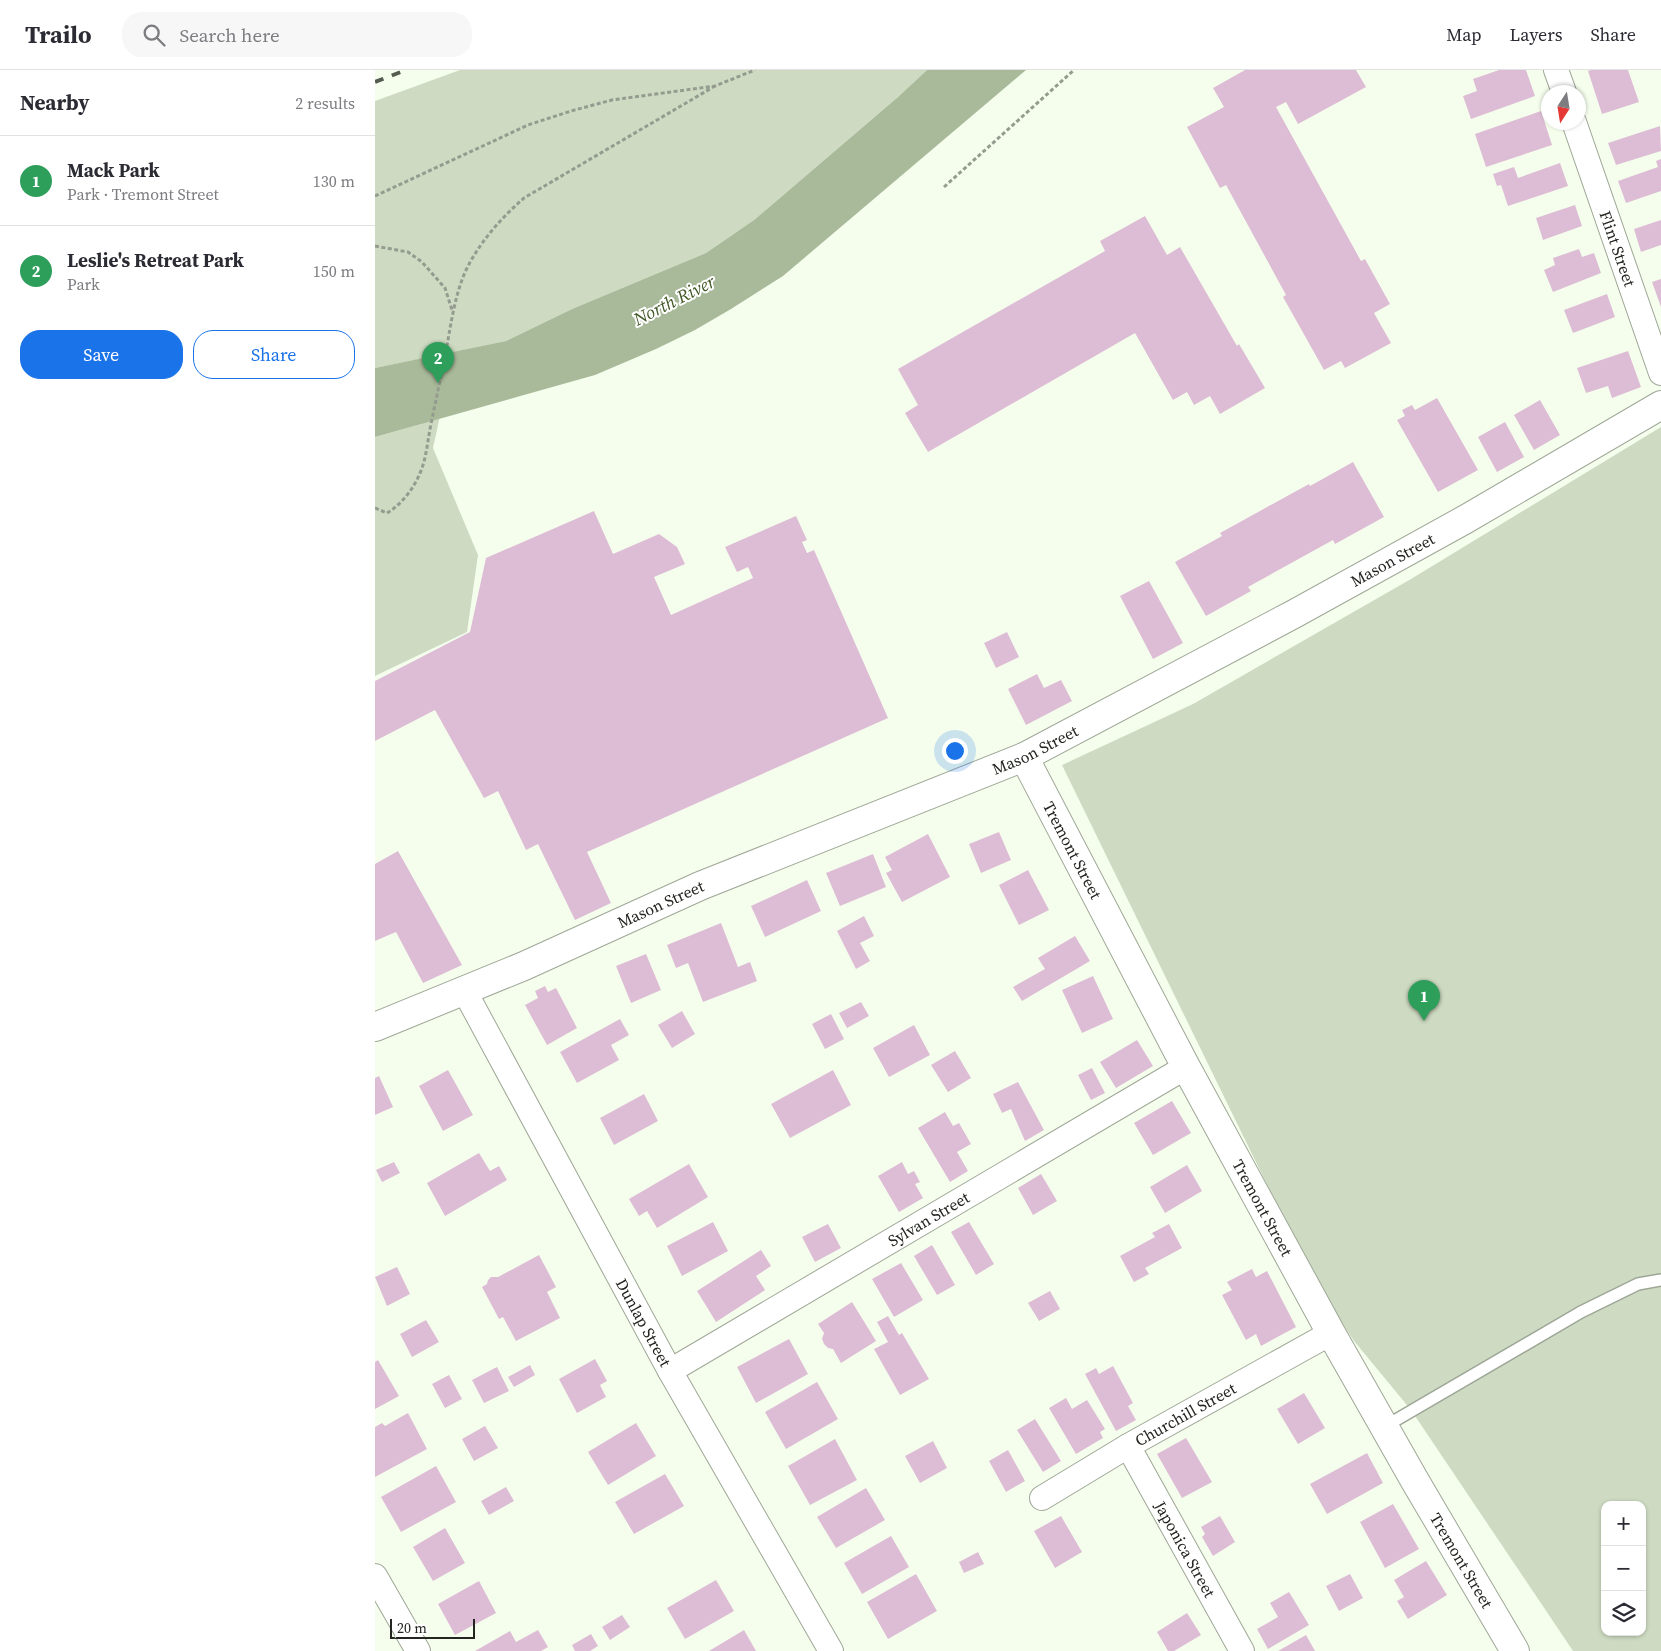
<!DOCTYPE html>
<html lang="en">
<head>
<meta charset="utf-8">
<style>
  body { margin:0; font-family:"Source Serif 4",serif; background:#f7f7f7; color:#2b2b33 }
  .controls { position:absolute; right:15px; bottom:15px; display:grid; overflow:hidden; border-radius:10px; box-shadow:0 1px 4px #0004 }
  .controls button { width:45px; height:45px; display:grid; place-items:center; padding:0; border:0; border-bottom:1px solid #e1e1e2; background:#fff; color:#2b2b33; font:25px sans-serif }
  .compass { position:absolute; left:1166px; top:15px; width:45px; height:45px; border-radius:50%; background:#fff; box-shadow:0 1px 4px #0004; rotate:192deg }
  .scale { position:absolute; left:15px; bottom:12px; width:85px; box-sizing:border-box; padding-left:5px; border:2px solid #232620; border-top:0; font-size:14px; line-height:18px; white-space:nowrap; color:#232620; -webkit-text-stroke:4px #fff; paint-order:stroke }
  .you { position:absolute; left:579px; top:680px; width:18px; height:18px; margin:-12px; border:4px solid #fff; border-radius:50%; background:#1a73e8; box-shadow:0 0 0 8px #1a73e833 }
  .badge { display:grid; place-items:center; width:32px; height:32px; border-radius:50%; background:#1a73e8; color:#fff; font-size:16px; font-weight:700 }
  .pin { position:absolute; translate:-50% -41px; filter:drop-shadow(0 1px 2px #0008) }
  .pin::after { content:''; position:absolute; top:26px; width:18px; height:15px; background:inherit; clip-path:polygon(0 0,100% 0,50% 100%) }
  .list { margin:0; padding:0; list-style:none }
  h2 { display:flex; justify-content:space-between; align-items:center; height:65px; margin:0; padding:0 20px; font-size:21px }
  h2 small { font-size:16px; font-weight:400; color:#7c7c81 }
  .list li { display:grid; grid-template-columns:32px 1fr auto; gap:15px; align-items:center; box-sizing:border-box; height:90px; padding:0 20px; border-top:1px solid #e1e1e2 }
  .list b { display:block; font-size:19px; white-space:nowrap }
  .list p { margin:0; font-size:16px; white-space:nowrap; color:#7c7c81 }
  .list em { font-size:16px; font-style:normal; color:#7c7c81 }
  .actions { display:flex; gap:10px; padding:15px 20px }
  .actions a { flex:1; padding:11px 0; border:1px solid #1a73e8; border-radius:20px; text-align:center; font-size:18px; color:#1a73e8 }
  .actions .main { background:#1a73e8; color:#fff }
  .icon { flex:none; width:28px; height:28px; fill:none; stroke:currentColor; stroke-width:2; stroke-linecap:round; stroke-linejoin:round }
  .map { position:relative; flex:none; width:1286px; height:1581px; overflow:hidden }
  header { display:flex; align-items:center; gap:30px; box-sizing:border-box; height:70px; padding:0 25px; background:#fff; border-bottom:1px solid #e1e1e2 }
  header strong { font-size:24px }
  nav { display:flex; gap:28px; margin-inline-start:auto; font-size:18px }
  .search { width:350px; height:45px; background:#f7f7f7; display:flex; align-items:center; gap:12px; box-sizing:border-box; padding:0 18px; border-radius:20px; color:#7c7c81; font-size:19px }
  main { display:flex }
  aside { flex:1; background:#fff }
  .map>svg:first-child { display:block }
  .green { fill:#cedbc2; fill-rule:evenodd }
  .water { fill:#a9ba9a }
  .building { fill:#ddbdd5 }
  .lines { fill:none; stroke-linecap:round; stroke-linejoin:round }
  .service-casing { stroke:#9ea797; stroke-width:14 }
  .minor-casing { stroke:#9ea797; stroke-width:26 }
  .tertiary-casing { stroke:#9ea797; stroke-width:30 }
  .path { stroke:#959b8f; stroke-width:3; stroke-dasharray:4 2.5; stroke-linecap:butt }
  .service { stroke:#fff; stroke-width:11 }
  .minor { stroke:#fff; stroke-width:24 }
  .tertiary { stroke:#fff; stroke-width:28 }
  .rail { stroke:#565b52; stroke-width:4; stroke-dasharray:9 9; stroke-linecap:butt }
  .labels { text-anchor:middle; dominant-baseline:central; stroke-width:4; stroke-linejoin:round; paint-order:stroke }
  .street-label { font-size:16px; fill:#232620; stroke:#fff }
  .water-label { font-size:18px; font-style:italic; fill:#415827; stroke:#fff }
</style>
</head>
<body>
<header>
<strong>Trailo</strong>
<div class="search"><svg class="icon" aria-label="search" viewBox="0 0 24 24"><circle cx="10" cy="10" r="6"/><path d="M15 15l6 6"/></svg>Search here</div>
<nav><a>Map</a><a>Layers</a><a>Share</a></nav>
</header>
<main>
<aside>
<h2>Nearby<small>2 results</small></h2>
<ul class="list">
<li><span class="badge" style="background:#2e9e5b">1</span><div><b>Mack Park</b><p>Park · Tremont Street</p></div><em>130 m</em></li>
<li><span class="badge" style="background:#2e9e5b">2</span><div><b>Leslie's Retreat Park</b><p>Park</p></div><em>150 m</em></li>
</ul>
<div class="actions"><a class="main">Save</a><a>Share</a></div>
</aside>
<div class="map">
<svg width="1286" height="1581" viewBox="0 0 1286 1581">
  <rect width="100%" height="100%" fill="#f5feed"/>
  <path class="green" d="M85 0H552L523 27 379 150 331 183 197 239 131 271 79 282 58 378 103 485 92 562 0 606V367L46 354 61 286 0 298V31Z
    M1286 357V1581H1198L1036 1340 979 1271 937 1207 687 695 818 634 1036 509ZM1230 1435H1267V1562H1230Z"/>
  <path class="water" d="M552 0H651L408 206 356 239 320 260 281 279 220 305 0 367V298L131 271 197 239 331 183 379 150 523 27Z"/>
  <path class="building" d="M870 0H981L991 17 923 54 911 32 901 37 986 191 990 189 1015 234 999 243 1016 273 970 298 966 291 949 300 908 227 911 225 851 115 845 118 812 57 849 37 838 18Z
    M1124 0H1151L1160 26 1096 49 1088 26 1102 21 1098 9Z
    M1216 0H1253L1264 32 1227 44 1213 1Z
    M1166 41 1177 75 1111 97 1100 64Z
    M1285 56 1286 81 1241 95 1233 73Z
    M1286 89V121L1251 133 1243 111 1283 97 1281 91Z
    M1185 93 1193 116 1133 136 1126 115 1122 116 1118 104 1139 97 1143 108Z
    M1200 135 1207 156 1168 170 1161 148Z
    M770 146 792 185 805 177 862 276 864 274 890 318 845 344 835 326 819 335 812 322 798 330 760 263 553 382 530 343 543 335 523 299 730 181 725 171Z
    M1286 150V175L1266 182 1259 159Z
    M1204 179 1207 187 1219 183 1226 203 1178 222 1169 200 1180 195 1178 188Z
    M1286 209V237L1277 212Z
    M1232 224 1240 247 1198 263 1189 240Z
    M1253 281 1266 317 1237 328 1233 316 1211 323 1202 298Z
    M1062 328 1103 400 1063 422 1022 350 1030 346 1027 340 1037 335 1040 340Z
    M1165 330 1185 365 1159 380 1139 345Z
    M1130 352 1149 387 1122 402 1103 367Z
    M978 392 1009 447 960 474 958 470 873 517 876 521 831 546 800 492 847 466 845 463 934 414 935 416Z
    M219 441 238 484 284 464 302 477 310 494 279 507 296 545 378 508 373 497 362 502 350 477 421 446 432 470 427 472 432 483 439 480 513 648 212 782 236 833 200 850 163 774 151 780 123 721 109 728 60 640 0 671V611L95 562 111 488Z
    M774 511 808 573 778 589 745 526Z
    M632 562 644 587 621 598 609 573Z
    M662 604 669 618 686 610 697 631 651 655 633 619Z
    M624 762 636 790 606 803 594 774Z
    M553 764 575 807 527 832 511 803 517 800 510 787Z
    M23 781 87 895 48 913 21 862 0 871V794Z
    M498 784 511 817 465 836 451 803Z
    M653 800 674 840 644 855 624 815Z
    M432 810 446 841 390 867 376 836Z
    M489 846 499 866 485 873 495 891 481 899 462 861Z
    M346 853 363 897 375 892 382 911 328 932 313 893 301 898 292 875Z
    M700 866 715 891 647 931 638 917 670 899 663 888Z
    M271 884 286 920 256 933 241 896Z
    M718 906 738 949 707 963 687 920Z
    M170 916 173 922 181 918 202 958 172 975 150 935 163 928 160 921Z
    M486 932 494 946 472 958 464 943Z
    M307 941 320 964 297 978 283 955Z
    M456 944 469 969 450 979 437 954Z
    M245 949 254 965 236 975 244 990 202 1013 185 982Z
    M539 955 555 985 514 1007 498 978Z
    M762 970 778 996 741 1018 725 992Z
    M580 981 596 1008 573 1022 556 995Z
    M717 998 730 1023 716 1030 703 1005Z
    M73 1000 98 1045 68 1061 44 1016Z
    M458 1000 476 1035 415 1068 396 1034Z
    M4 1006 18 1037 0 1045V1008Z
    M643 1012 669 1060 650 1071 636 1039 627 1043 618 1024Z
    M269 1024 283 1051 239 1075 225 1048Z
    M797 1031 816 1063 778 1085 759 1053Z
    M570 1042 578 1056 584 1053 596 1074 582 1082 593 1101 575 1112 543 1058Z
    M104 1083 115 1101 124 1096 132 1110 70 1146 52 1113Z
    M19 1092 25 1103 7 1112 1 1100Z
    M527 1092 533 1104 539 1101 545 1112 540 1114 548 1128 524 1142 503 1106Z
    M314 1094 333 1127 282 1158 272 1141 264 1146 254 1129Z
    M812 1095 827 1121 790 1143 775 1117Z
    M666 1104 682 1131 658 1145 643 1118Z
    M338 1152 353 1181 307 1206 292 1176Z
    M594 1152 619 1194 601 1205 576 1162Z
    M453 1154 466 1178 440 1192 427 1167Z
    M794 1154 807 1178 770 1198 774 1204 759 1212 745 1186 780 1167 777 1163Z
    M557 1175 580 1215 562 1225 539 1186Z
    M386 1180 396 1196 381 1206 390 1220 341 1252 322 1221Z
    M164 1185 181 1217 172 1222 185 1248 141 1271 128 1247 124 1249 107 1217 112 1214 113 1210 116 1207H123Z
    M526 1193 548 1230 519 1247 497 1209Z
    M22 1197 35 1224 12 1236 0 1207Z
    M877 1199 881 1207 892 1201 921 1257 886 1276 881 1264 871 1270 847 1225 857 1220 852 1212Z
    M675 1221 685 1239 664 1251 653 1233Z
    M477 1232 501 1271 466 1293 458 1279 453 1278 449 1274 447 1269 449 1263 443 1254Z
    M513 1246 524 1265 527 1263 554 1309 525 1325 499 1279 513 1272 502 1252Z
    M51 1250 64 1272 37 1287 25 1264Z
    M414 1269 433 1304 381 1333 362 1297Z
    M220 1289 232 1311 225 1315 231 1327 202 1343 184 1309Z
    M3 1290 24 1326 0 1339V1292Z
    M155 1295 160 1305 139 1317 133 1307Z
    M738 1296 758 1333 753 1336 761 1350 741 1361 710 1304 721 1298 724 1304Z
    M122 1297 134 1321 109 1333 97 1310Z
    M74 1305 87 1329 70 1338 57 1314Z
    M442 1312 463 1349 411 1379 390 1342Z
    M929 1323 950 1358 923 1374 902 1339Z
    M691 1328 697 1339 712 1330 730 1359 725 1362 728 1368 701 1384 674 1338Z
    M33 1343 52 1379 0 1407V1357L7 1353 10 1356Z
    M660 1349 686 1391 668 1402 642 1360Z
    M261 1353 281 1386 233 1415 213 1382Z
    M110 1356 123 1378 99 1391 87 1369Z
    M811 1368 837 1412 807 1428 782 1384Z
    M460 1369 482 1410 435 1435 413 1396Z
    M558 1371 572 1398 545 1413 530 1386Z
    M633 1380 650 1411 631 1422 614 1391Z
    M992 1383 1008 1413 952 1444 935 1414Z
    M61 1396 81 1432 26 1462 6 1427Z
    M290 1404 309 1436 259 1464 240 1432Z
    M131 1417 139 1431 114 1445 106 1431Z
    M491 1418 510 1450 461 1478 442 1447Z
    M1018 1434 1044 1479 1010 1498 985 1452Z
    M686 1446 707 1482 680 1498 659 1461Z
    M845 1446 860 1472 838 1486 827 1467 830 1464 826 1457Z
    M70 1458 90 1493 58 1511 38 1477Z
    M516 1466 534 1497 487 1524 469 1493Z
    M603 1482 609 1494 589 1503 584 1492Z
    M1051 1491 1072 1525 1033 1549 1022 1531 1029 1527 1019 1510Z
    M541 1504 562 1541 513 1569 492 1532Z
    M975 1504 988 1528 964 1541 951 1516Z
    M341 1510 359 1541 310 1569 292 1538Z
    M104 1511 121 1543 80 1565 63 1534Z
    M914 1522 934 1555 893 1579 882 1559 903 1547 895 1533Z
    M812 1543 826 1565 799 1581H793L782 1562Z
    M247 1545 255 1557 235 1570 227 1557Z
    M163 1560 173 1577 166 1581H100L135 1561 141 1572Z
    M369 1560 381 1581H334Z
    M216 1564 223 1576 215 1581H200L197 1575Z
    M931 1565 940 1581H903Z"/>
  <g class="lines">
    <g class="service-casing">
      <path id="service" d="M1009 1357 1206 1242 1263 1214 1286 1210"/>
    </g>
    <g class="minor-casing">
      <g id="minor">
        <path d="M1181 0 1189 22"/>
        <path id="s1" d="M1199 52 1286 303"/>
        <path id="s2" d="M89 920 295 1301 456 1581"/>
        <path id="s3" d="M295 1301 811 997"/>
        <path id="s4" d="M753 1376 867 1581"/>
        <path id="s5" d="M667 1428 753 1376 956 1263"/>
        <path d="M0 1506 43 1581"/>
      </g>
    </g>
    <g class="tertiary-casing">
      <g id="tertiary">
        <path id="s6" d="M649 687 811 997 956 1263 1040 1411 1140 1581"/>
        <path id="s7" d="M0 957 149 896 325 816 649 687 919 544 1091 449 1286 335"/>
      </g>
    </g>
    <path class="path" d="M569 117 699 0
      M0 126 153 55 196 41 237 30 340 16 380 0
      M0 176 33 182 47 192 70 218 77 240
      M0 438 12 443C29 433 42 414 48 395 52 382 53 368 56 354 62 324 69 294 74 264 78 242 82 219 92 198 105 172 127 147 149 128L340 16"/>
    <use href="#service" class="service"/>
    <use href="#minor" class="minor"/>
    <use href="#tertiary" class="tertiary"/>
    <path class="rail" d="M0 12 31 0"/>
  </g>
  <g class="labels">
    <g class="street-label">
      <text stroke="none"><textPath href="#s1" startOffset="134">Flint Street</textPath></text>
      <text stroke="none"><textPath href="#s7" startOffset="1121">Mason Street</textPath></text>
      <text stroke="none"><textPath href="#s7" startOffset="716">Mason Street</textPath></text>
      <text stroke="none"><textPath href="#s6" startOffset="105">Tremont Street</textPath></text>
      <text stroke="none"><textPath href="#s7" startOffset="311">Mason Street</textPath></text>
      <text stroke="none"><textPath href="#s6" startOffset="510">Tremont Street</textPath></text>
      <text stroke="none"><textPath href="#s3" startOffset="300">Sylvan Street</textPath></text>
      <text stroke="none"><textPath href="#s2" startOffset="378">Dunlap Street</textPath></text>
      <text stroke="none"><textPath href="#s5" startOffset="166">Churchill Street</textPath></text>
      <text stroke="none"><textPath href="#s4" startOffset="118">Japonica Street</textPath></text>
      <text stroke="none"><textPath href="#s6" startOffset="915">Tremont Street</textPath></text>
    </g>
    <g class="water-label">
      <text transform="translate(299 230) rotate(-27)">North River</text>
    </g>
  </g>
</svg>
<div class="controls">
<button>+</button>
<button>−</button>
<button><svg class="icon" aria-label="layers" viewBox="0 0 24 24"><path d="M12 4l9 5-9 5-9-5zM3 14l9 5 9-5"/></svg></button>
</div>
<svg class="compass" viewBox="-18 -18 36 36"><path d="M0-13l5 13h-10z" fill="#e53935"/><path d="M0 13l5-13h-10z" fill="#7c7c81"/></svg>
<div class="scale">20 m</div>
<div class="you"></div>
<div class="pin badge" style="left:1049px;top:951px;background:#2e9e5b">1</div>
<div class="pin badge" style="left:63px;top:313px;background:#2e9e5b">2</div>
</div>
</main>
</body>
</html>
